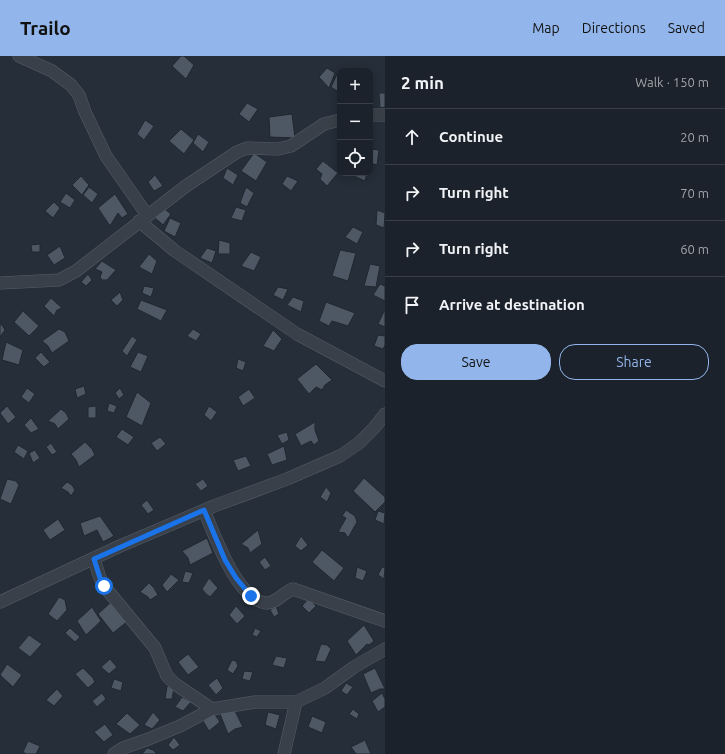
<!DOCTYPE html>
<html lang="en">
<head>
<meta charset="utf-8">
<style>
  body { margin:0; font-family:Ubuntu,sans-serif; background:#292f37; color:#f1f3f6 }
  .controls { position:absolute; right:12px; top:12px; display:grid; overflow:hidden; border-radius:8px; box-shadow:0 2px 10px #0003 }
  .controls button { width:36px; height:36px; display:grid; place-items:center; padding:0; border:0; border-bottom:1px solid #3a3f47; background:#1c222b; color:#f1f3f6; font:20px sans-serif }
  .stop { position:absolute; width:12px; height:12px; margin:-9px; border:3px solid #1a73e8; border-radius:50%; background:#fff }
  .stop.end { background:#1a73e8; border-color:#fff; box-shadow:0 1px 4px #0008 }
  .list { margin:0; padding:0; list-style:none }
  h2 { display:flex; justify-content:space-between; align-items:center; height:52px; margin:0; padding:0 16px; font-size:17px }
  h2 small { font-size:13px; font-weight:400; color:#a0a4a9 }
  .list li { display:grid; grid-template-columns:26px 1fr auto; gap:12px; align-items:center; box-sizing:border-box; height:56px; padding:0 16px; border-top:1px solid #3a3f47 }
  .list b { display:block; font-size:15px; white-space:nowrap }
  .list em { font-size:13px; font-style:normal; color:#a0a4a9 }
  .actions { display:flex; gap:8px; padding:12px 16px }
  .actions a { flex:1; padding:9px 0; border:1px solid #92b6eb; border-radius:16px; text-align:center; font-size:14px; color:#92b6eb }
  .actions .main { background:#92b6eb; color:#111 }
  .icon { flex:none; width:22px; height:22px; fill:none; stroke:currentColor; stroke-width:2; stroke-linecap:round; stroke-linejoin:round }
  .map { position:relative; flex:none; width:385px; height:698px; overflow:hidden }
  header { display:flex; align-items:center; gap:24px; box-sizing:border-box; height:56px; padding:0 20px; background:#92b6eb; color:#111 }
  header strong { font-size:19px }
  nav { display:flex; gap:22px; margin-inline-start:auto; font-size:14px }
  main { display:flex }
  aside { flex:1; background:#1c222b }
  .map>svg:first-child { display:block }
  .building { fill:#4e5864; stroke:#202730 }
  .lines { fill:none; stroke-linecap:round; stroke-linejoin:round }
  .minor-casing { stroke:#575e67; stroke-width:13 }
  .minor { stroke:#394049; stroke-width:12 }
  .route { stroke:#1a73e8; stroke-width:5 }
</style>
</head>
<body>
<header>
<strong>Trailo</strong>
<nav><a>Map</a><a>Directions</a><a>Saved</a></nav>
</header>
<main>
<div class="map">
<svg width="385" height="698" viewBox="0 0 385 698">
  <rect width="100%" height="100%" fill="#252e39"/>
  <path class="building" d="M181 0H184L194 9 186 23 172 10Z
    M327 12 335 17 329 32 319 21Z
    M339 14 342 15H340V37L331 31Z
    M379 37H385V51L380 52Z
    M247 47 258 53 249 66 239 58Z
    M292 58 295 82 270 81 269 61Z
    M145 64 154 70 144 84 137 78Z
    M181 73 194 84 184 98 169 85Z
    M198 78 209 86 203 96 193 87Z
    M370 93 379 94 377 109 370 107Z
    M254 97 267 106 256 125 241 115Z
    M323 105 338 117 327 130 320 123 322 118 316 113Z
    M227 112 238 119 233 129 223 122Z
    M354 117H367L365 125 354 120Z
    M155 119 163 130 154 135 148 126Z
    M81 120 89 129 82 139 72 129Z
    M287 120 298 125 291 135 282 128Z
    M89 131 98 138 92 147 83 139Z
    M246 131 254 137 247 151 240 147Z
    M66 137 75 144 70 152 60 146Z
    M115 138 128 158 122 162 118 157 110 170 98 152Z
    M54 146 60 152 53 162 45 155Z
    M162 151 171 158 163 169 154 161Z
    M236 151 246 154 242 165 231 162Z
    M377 154 385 157 384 172 376 169Z
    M170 162 181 167 175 181 164 175Z
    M353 171 363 176 357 188 345 181Z
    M219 184 230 187V198H218Z
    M40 188V196H32L31 189Z
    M60 190 65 202 54 209 47 199Z
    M207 192 216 195 212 207 200 202Z
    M340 194 356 197 348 225 332 220Z
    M251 196 261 201 254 215 241 210Z
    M149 198 157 205 152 218 139 211Z
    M102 205 116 214 107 224H102L100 221 102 216 95 213Z
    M370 208 380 210 376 231 364 230Z
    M88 218 92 224 86 230 81 226Z
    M380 228 385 230V245L373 239Z
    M144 230 154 232 151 241 142 237Z
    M278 231 288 233 283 244 273 239Z
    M120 236 123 244 117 250 111 244Z
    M293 241 304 245 301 256 287 249Z
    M51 242 62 252 57 254 54 260 44 250Z
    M141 244 167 254 161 265 137 253Z
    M326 246 355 257 348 270 332 265 329 270 319 265Z
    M385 253V271L378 268Z
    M23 255 39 270 29 280 14 266Z
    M0 268 2 269 5 274 0 281Z
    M59 273 65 276 69 285 52 297 48 290 42 285Z
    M193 273 201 278 196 285 187 280Z
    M273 274 282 283 274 295 263 290Z
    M378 279 385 280V289L383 293 374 290Z
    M132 280 137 284 127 300 122 295Z
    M6 286 23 294 19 309 2 304Z
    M41 296 50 306 44 311 35 302Z
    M138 296 148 300 141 316 130 311Z
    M238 303 246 306 243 315 236 312Z
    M316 308 332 324 325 329 322 334 316 331 309 338 297 323Z
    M84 330 86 338 77 342 75 333Z
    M27 332 35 338 29 347 21 341Z
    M120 332 124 339 119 343 115 337Z
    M249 333 255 342 243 350 238 341Z
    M137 336 151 347 142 370 126 361Z
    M109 347 117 350 114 357 107 355Z
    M7 350 16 361 8 368 0 357Z
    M96 350V362H88V351Z
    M209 350 217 356 211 365 204 359Z
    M61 353 66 357 69 363 58 373 55 368 48 365Z
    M31 362 39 373 31 377 24 369Z
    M315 366V374L319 385 314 389 311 385 301 390 295 378Z
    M122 373 134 381 128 389 116 381Z
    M287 376 289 384 282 388 277 379Z
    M160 381 166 388 157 395 151 387Z
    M85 386 92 393 95 399 79 411 76 404 71 398Z
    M51 387 57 396 52 399 46 391Z
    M18 389 28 395 24 403 14 396Z
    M284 390 287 404 272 409 267 398Z
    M35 394 40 402 33 407 29 397Z
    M246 400 251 410 238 415 233 404Z
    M364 422 385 441V446L375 456 353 435Z
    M7 423 16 425 19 429 11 448 0 443Z
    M203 423 208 430 201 435 195 428Z
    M67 426 72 429 75 434 71 440 68 436 61 432Z
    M326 431 331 437 327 446 320 441Z
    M147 444 154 454 148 458 141 449Z
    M346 454 355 460 357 466 348 482 345 477 338 476 346 462 342 460Z
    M378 455 385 457 384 468 375 464Z
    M100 460 114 480 103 486 97 474 84 480 80 467Z
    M58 463 65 474 50 484 43 474Z
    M258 474 262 488 250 497 248 492 241 488Z
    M301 480 308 489 301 495 295 490Z
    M207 482 213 497 190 509 188 502 182 495Z
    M322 494 344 512 334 525 312 506Z
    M265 501 271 510 265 514 259 506Z
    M357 511 367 515 363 525 355 522Z
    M382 511 385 512 384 523 378 519Z
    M185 515 193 517 189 527 182 526Z
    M171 518 179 524 167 536 162 529Z
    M209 522 218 532 210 541 206 538 202 533Z
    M149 527 154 532 158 539 150 544 148 541 140 536Z
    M59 541 65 544 67 554 57 565 48 558Z
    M309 542 316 550 309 557 302 550Z
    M111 546 128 565 113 577 98 558Z
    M236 550 245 560 237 568 229 559Z
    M276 550 279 558 274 561 270 554Z
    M92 551 101 565 86 579 77 565Z
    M364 569 374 585 369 589 367 588 356 599 347 585Z
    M70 572 80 581 75 586 65 577Z
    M255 572 261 575 257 581 252 579Z
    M29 579 42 588 30 601 18 592Z
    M321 588 327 589 331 593 325 606 315 605Z
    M188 598 199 611 188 619 178 606Z
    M276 600 287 602 284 612 272 609Z
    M110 603 117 611 109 618 101 611Z
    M232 604 236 605 238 610 233 618 227 614Z
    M7 608 22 619 13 631 0 619Z
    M83 612 93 622 95 626 88 632 75 618Z
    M375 612 385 633H380L371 637 363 618Z
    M244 615 253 616 250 625 242 623Z
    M217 622 223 632 216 639 208 629Z
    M114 623 123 626 121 635 111 632Z
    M346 627 353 631 347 639 341 635Z
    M167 630 174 632 172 643H165Z
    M57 633 63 640 54 650 46 644Z
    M102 637 106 643 97 651 92 645Z
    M382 637 385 643V651L378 656 372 645Z
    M182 641 191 646 183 655 175 651Z
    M233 651 243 671 235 673 228 678 220 658Z
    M353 653 359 658 357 663 349 658Z
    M153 656 160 664 152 673 144 669Z
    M268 656 280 659 276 673 265 669Z
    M127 657 140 669 130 678 116 668Z
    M214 657 220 666 209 675 203 665Z
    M312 660 326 666 322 677 308 671Z
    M105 668 113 679 104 686 94 676Z
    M174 681 180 689 173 694 168 689Z
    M365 684 371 698H356L351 691Z
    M28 685 40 690 36 698H26L23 696Z
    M147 692 153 694 157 698H142Z"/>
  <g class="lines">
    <g class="minor-casing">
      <path id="minor" d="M19 0 52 15 71 29 79 39 85 56 106 100 147 159
        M370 59H385
        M139 165 175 195 297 278 385 325
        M0 227 59 224 76 215 186 130 237 96 247 92 278 93 291 90 324 68 340 64
        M204 454C214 478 237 544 266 547 275 548 284 536 293 533L385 565
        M94 503 100 522 104 530 155 592 167 620 175 628 212 653
        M0 546 120 490 214 450 287 423 340 400 359 387 374 372 385 358
        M114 698 123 692 146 684 180 670 212 653 255 646H296L325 632 354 611 385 593
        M284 698 296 646"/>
    </g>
    <use href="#minor" class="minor"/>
  </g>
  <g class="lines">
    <path class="route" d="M104 530 100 522 94 503 204 454 225 504 236 522 251 540"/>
  </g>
</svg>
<div class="controls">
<button>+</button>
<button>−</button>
<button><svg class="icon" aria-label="locate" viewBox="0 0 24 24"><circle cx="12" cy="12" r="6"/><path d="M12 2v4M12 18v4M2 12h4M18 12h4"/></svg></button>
</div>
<div class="stop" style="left:104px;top:530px"></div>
<div class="stop end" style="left:251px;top:540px"></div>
</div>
<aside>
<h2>2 min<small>Walk · 150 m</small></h2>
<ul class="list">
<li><svg class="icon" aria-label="ahead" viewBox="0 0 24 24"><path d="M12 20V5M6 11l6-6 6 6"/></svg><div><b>Continue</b></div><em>20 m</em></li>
<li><svg class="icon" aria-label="right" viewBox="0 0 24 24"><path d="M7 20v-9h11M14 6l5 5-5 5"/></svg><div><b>Turn right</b></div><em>70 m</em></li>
<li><svg class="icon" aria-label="right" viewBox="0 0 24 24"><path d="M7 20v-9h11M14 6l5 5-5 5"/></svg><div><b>Turn right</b></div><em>60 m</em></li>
<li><svg class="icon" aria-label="arrive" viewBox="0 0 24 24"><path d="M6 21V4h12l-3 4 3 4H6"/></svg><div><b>Arrive at destination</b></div></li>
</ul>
<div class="actions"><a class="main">Save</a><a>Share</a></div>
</aside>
</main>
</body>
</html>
